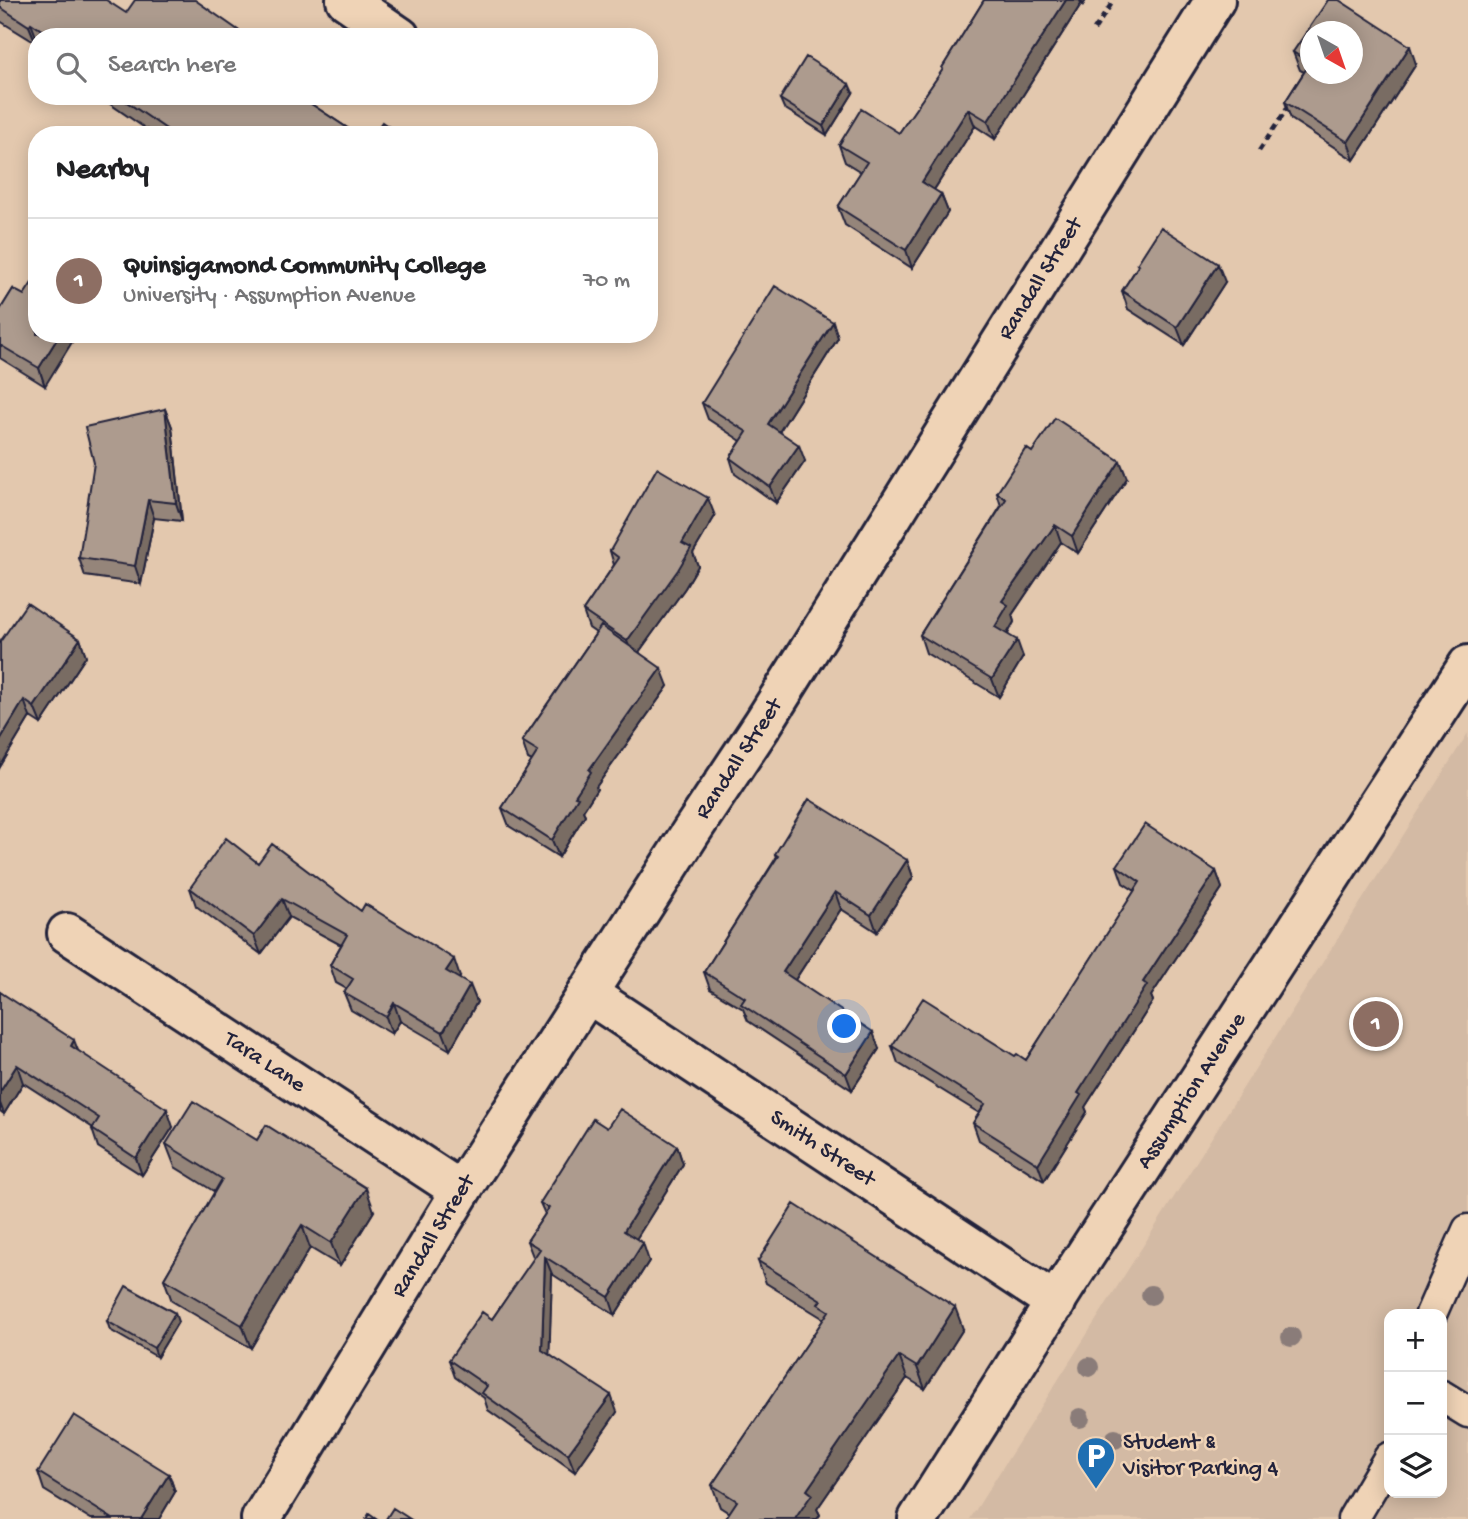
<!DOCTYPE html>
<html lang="en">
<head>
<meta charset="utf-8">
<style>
  body { margin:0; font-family:"Gochi Hand",sans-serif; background:#f6f6f6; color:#202124 }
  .controls { position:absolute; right:21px; bottom:21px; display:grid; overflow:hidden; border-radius:14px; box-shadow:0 4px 18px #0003 }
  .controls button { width:63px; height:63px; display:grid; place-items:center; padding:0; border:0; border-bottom:2px solid #e0e0e0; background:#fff; color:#202124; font:35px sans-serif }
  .compass { position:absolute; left:1300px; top:21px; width:63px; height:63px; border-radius:50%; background:#fff; box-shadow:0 4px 18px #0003; rotate:140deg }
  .you { position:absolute; left:845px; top:1027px; width:24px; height:24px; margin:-18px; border:5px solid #fff; border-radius:50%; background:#1a73e8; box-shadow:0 0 0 10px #1a73e833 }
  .badge { display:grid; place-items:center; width:46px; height:46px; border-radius:50%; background:#0f766e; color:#fff; font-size:23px; font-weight:700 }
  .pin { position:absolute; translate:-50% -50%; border:4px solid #fff; box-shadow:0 2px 7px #0006 }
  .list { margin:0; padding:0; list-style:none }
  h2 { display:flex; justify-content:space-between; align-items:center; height:91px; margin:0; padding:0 28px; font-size:30px }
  h2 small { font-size:23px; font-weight:400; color:#757577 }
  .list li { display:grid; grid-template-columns:46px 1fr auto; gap:21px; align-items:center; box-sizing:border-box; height:126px; padding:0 28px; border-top:2px solid #e0e0e0 }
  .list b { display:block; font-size:26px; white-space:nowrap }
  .list p { margin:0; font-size:23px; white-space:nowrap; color:#757577 }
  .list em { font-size:23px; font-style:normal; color:#757577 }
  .icon { flex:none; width:38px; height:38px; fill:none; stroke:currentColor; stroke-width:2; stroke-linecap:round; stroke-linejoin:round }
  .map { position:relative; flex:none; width:1468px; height:1519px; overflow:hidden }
  .search { position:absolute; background:#fff; box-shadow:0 4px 18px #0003; left:28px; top:28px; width:630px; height:77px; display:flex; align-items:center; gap:18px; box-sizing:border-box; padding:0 24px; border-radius:28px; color:#757577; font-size:26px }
  .panel { position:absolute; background:#fff; box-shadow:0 4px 18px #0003; left:28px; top:126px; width:630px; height:217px; border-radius:28px }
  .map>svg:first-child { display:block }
  .built { fill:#d3baa4; fill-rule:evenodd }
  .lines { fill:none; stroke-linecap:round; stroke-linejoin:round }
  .service-casing { stroke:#22223b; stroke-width:35 }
  .minor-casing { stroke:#22223b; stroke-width:44 }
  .path { stroke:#22223b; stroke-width:4.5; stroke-dasharray:7 5; stroke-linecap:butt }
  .service { stroke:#efd3b6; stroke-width:30 }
  .minor { stroke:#efd3b6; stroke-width:38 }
  .tree { fill:#8a7c79 }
  .wall { fill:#95857a; stroke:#22223b; stroke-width:2 }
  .shaded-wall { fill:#796c63; stroke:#22223b; stroke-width:2 }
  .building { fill:#ad9b8e; stroke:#22223b; stroke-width:2; fill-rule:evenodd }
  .labels { text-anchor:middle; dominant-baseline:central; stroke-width:5; stroke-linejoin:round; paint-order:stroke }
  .street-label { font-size:23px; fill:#22223b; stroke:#efd3b6 }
  .poi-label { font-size:23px; fill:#22223b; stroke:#efd3b6; text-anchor:start }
</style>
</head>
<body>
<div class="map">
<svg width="1468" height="1519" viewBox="0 0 1468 1519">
  <rect width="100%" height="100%" fill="#e3c8ae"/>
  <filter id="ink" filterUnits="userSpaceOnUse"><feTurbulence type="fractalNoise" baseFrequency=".0143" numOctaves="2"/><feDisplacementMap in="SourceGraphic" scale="14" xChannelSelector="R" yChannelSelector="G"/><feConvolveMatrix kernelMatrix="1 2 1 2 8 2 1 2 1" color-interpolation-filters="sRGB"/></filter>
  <g filter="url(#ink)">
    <path class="built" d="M1468 733V1519H970ZM1389 1314H1442V1493H1389Z"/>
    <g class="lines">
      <g class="service-casing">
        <path id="service" d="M1431 1314 1468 1230
          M1442 1396 1468 1412
          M1353 1519 1389 1458"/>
      </g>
      <g class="minor-casing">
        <g id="minor">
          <path d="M346 0 400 37"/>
          <path id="s1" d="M67 933 461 1191"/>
          <path id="s2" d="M587 993 1056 1303"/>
          <path id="s3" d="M261 1519 461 1191 691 832 764 722 1215 0"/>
          <path id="s4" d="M918 1519 1066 1285 1468 665"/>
        </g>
      </g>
      <path class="path" d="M1094 30 1114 0
        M1259 151 1290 104"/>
      <use href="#service" class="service"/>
      <use href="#minor" class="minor"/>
    </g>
    <g class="tree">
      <circle cx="1151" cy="1295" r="10"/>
      <circle cx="1291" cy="1337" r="10"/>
      <circle cx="1089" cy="1367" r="10"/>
      <circle cx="1080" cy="1418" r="10"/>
      <circle cx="1115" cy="1439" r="10"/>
    </g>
    <path class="wall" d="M0 0 126 13 248 37H37L36 43 0 21Z
      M984 0H1086L1083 5 1081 4 995 139 975 126 934 190 941 194 948 212 912 268 845 225 838 207 861 172 845 162 839 145 899 133 943 70 942 68Z
      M1293 52 1416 64 1354 160 1291 119 1285 102 1304 72 1300 70Z
      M853 93 827 135 784 108 780 99Z
      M102 96H307L305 100 358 135H155L103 99Z
      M1137 264 1225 282 1184 345 1128 309 1122 291 1138 266Z
      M13 289 45 386 0 358V310Z
      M833 322 838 338 779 432 805 461 776 503 735 474 730 458 741 441 708 419 702 403Z
      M165 409 172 427 182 521 154 518 141 584 85 576 79 558Z
      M1032 452 1127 478 1078 553 1061 542 1012 615 1014 622 1008 634 1023 657 999 697 926 653 920 635 1001 506 997 493Z
      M715 516 693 553 698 566 685 588 639 652 668 686 596 787 597 789 583 811 585 815 559 857 509 826 502 808 532 761 528 759 522 741 596 633 589 628 583 611 614 565 610 551Z
      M80 639 86 656 41 724 30 717 0 767V642Z
      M775 854 907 860 913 877 877 932 841 909 795 980 879 1049 852 1090 748 1021 743 1009 710 989 704 972 776 858Z
      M258 863 361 911 460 977 459 978 477 1002 450 1050 400 1021 392 1034 351 1010 344 993 347 989 336 983 330 965 341 945 289 917 261 954 196 906 190 888Z
      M1117 866 1216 871 1222 888 1151 996 1153 1001 1085 1107 1087 1112 1044 1181 979 1140 973 1123 979 1113 898 1063 892 1046 1015 1056 1026 1060 1135 891 1123 883Z
      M0 992 78 1051 173 1127 142 1175 98 1147 92 1129 93 1128 23 1083 4 1114 0 1111Z
      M607 1128 677 1146 683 1164 636 1239 649 1261 615 1315 552 1274 549 1354 617 1412 575 1472 488 1410 484 1398 455 1377 449 1360 492 1319 534 1259 527 1241 545 1214 540 1203Z
      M257 1140 374 1211 340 1266 310 1248 251 1348 172 1301 164 1279 215 1192 175 1167 166 1144Z
      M758 1261 963 1329 925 1389 907 1378 817 1509 820 1515 817 1519H725L729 1513 720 1507 712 1485 824 1319 766 1283Z
      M107 1321 178 1322 157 1357 110 1330Z
      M38 1472 169 1474 175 1492 159 1519H91L44 1490Z"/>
    <path class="shaded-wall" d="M1066 0H1080L1081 4 995 139 988 121Z
      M1081 0H1086L1083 5Z
      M31 23 37 39 36 43 29 26Z
      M1410 46 1416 64 1354 160 1348 142Z
      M849 84 853 93 827 135 823 126Z
      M968 109 975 126 928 199 922 182Z
      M941 194 948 212 912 268 906 250Z
      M1218 264 1225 282 1184 345 1177 327Z
      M833 322 838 338 774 440 768 424Z
      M60 334H77L45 386 39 368Z
      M165 409 172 427 182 521 176 503Z
      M799 445 805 461 776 503 770 487Z
      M1120 461 1127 478 1078 553 1072 536Z
      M708 498 715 516 693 553 698 566 685 588 634 659 627 641 682 543Z
      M148 500 154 518 141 584 135 566Z
      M1055 525 1061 542 1012 615 1014 622 1001 644 995 627 1002 601Z
      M80 639 86 656 41 724 34 707Z
      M1017 640 1023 657 999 697 992 679Z
      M661 668 668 686 596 787 597 789 583 811 585 815 559 857 552 840 589 770Z
      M24 700 30 717 0 767V740Z
      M907 860 913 877 877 932 871 915Z
      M1216 871 1222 888 1151 996 1153 1001 1085 1107 1087 1112 1044 1181 1038 1164 1078 1093 1143 982Z
      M835 892 841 909 789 989 783 972Z
      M282 899 289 917 261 954 254 936Z
      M454 959 460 977 453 988 446 971Z
      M470 985 477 1002 450 1050 443 1032Z
      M394 1003 400 1021 392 1034 386 1017Z
      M873 1032 879 1049 852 1090 846 1074Z
      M74 1040 81 1058 71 1046Z
      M17 1065 23 1083 4 1114 0 1103V1092Z
      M167 1109 173 1127 142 1175 136 1158Z
      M677 1146 683 1164 630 1249 624 1231Z
      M366 1188 374 1211 340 1266 331 1243Z
      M302 1225 310 1248 251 1348 242 1325Z
      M643 1243 649 1261 615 1315 609 1297Z
      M545 1257 552 1274 549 1367 542 1350Z
      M955 1307 963 1329 925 1389 917 1367Z
      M175 1313 178 1322 157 1357 154 1348Z
      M899 1356 907 1378 817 1509 820 1515 817 1519H795L807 1490Z
      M611 1395 617 1412 575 1472 568 1454Z
      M169 1474 175 1492 159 1519H141Z"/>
    <path class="building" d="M0 0H106L126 13 135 0H195L248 37H52L31 23 29 26 0 7Z
      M984 0H1066L988 121 968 109 922 182 941 194 906 250 838 207 867 162 839 145 861 109 899 133 943 69 942 68Z
      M1328 0H1339L1410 46 1348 142 1285 102 1310 63 1293 52ZM1311 32H1353V74H1311Z
      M806 57 849 84 823 126 780 99Z
      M118 96H299L358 135H175Z
      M382 122 401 135H373Z
      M1161 227 1218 264 1177 327 1122 291 1139 265 1137 264Z
      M37 275V334H60L39 368 0 345V310L13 289 24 295Z
      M775 286 833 322 768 424 799 445 770 487 730 458 747 432 702 403Z
      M165 409 176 503 148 500 135 566 79 558 94 463 85 427Z
      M1055 418 1120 461 1072 536 1055 525 1002 601 1008 605 995 627 1017 640 992 679 920 635 1006 499 997 493 1026 448 1032 452Z
      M657 468 708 498 682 543 691 548 678 570 627 641 583 611 619 558 610 551Z
      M27 603 80 639 34 707 24 700 0 740V642Z
      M601 626 661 668 589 770 591 772 575 796 578 797 552 840 502 808 538 751 522 741Z
      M809 799 907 860 871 915 835 892 783 972 873 1032 846 1074 741 1004 745 998 704 972 778 856 775 854Z
      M1145 824 1216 871 1143 982 1147 985 1078 1093 1081 1095 1038 1164 973 1123 985 1104 892 1046 923 998 1015 1056 1017 1054 1026 1060 1140 882 1117 866Z
      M226 838 258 863 272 844 361 911 365 904 454 959 446 971 470 985 443 1032 394 1003 386 1017 344 993 353 979 330 965 347 935 282 899 254 936 190 888Z
      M0 992 74 1040 71 1046 167 1109 136 1158 92 1129 99 1118 17 1065 0 1092Z
      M193 1101 257 1140 266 1125 366 1188 331 1243 302 1225 242 1325 164 1279 222 1179 166 1144Z
      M620 1109 677 1146 624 1231 643 1243 609 1297 545 1257 542 1350 611 1395 568 1454 482 1393 487 1386 449 1360 482 1312 492 1319 540 1249 527 1241 549 1208 540 1203 593 1119 607 1128Z
      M794 1204 955 1307 917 1367 899 1356 807 1490 812 1494 795 1519H725L737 1501 712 1485 829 1311 818 1304 821 1300 758 1261Z
      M126 1286 175 1313 154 1348 107 1321Z
      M74 1415 169 1474 141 1519H113L38 1472Z
      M393 1508 410 1519H386Z
      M369 1514 376 1519H366Z"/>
  </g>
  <defs>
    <g id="parking-pin" transform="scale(2.0125)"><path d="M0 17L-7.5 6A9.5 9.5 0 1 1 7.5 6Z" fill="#1f6fb2" stroke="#efd3b6"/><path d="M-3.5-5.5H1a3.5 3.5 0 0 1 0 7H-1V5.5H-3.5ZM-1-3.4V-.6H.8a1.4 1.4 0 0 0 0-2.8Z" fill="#fff"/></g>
  </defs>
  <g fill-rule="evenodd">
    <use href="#parking-pin" x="1096" y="1456"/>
  </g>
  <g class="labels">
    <g class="street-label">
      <text stroke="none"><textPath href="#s3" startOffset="1465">Randall Street</textPath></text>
      <text stroke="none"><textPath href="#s3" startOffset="898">Randall Street</textPath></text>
      <text stroke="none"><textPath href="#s1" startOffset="236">Tara Lane</textPath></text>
      <text stroke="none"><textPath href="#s4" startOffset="508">Assumption Avenue</textPath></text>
      <text stroke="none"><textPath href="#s2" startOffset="282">Smith Street</textPath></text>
      <text stroke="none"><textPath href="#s3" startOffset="331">Randall Street</textPath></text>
    </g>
    <g class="poi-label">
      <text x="1123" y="1443">Student &amp;<tspan x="1123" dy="26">Visitor Parking 4</tspan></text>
    </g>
  </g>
</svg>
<div class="controls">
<button>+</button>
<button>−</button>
<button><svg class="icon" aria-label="layers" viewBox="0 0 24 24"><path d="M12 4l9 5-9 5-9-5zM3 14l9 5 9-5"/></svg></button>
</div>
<svg class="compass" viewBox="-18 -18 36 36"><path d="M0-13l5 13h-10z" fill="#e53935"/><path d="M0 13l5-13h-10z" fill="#757577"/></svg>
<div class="you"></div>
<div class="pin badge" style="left:1376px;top:1024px;background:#8d6e63">1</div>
<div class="search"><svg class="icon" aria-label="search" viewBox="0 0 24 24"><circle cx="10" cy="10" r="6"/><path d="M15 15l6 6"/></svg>Search here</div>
<section class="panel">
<h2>Nearby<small></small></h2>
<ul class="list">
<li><span class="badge" style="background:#8d6e63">1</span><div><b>Quinsigamond Community College</b><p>University · Assumption Avenue</p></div><em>70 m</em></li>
</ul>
</section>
</div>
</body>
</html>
